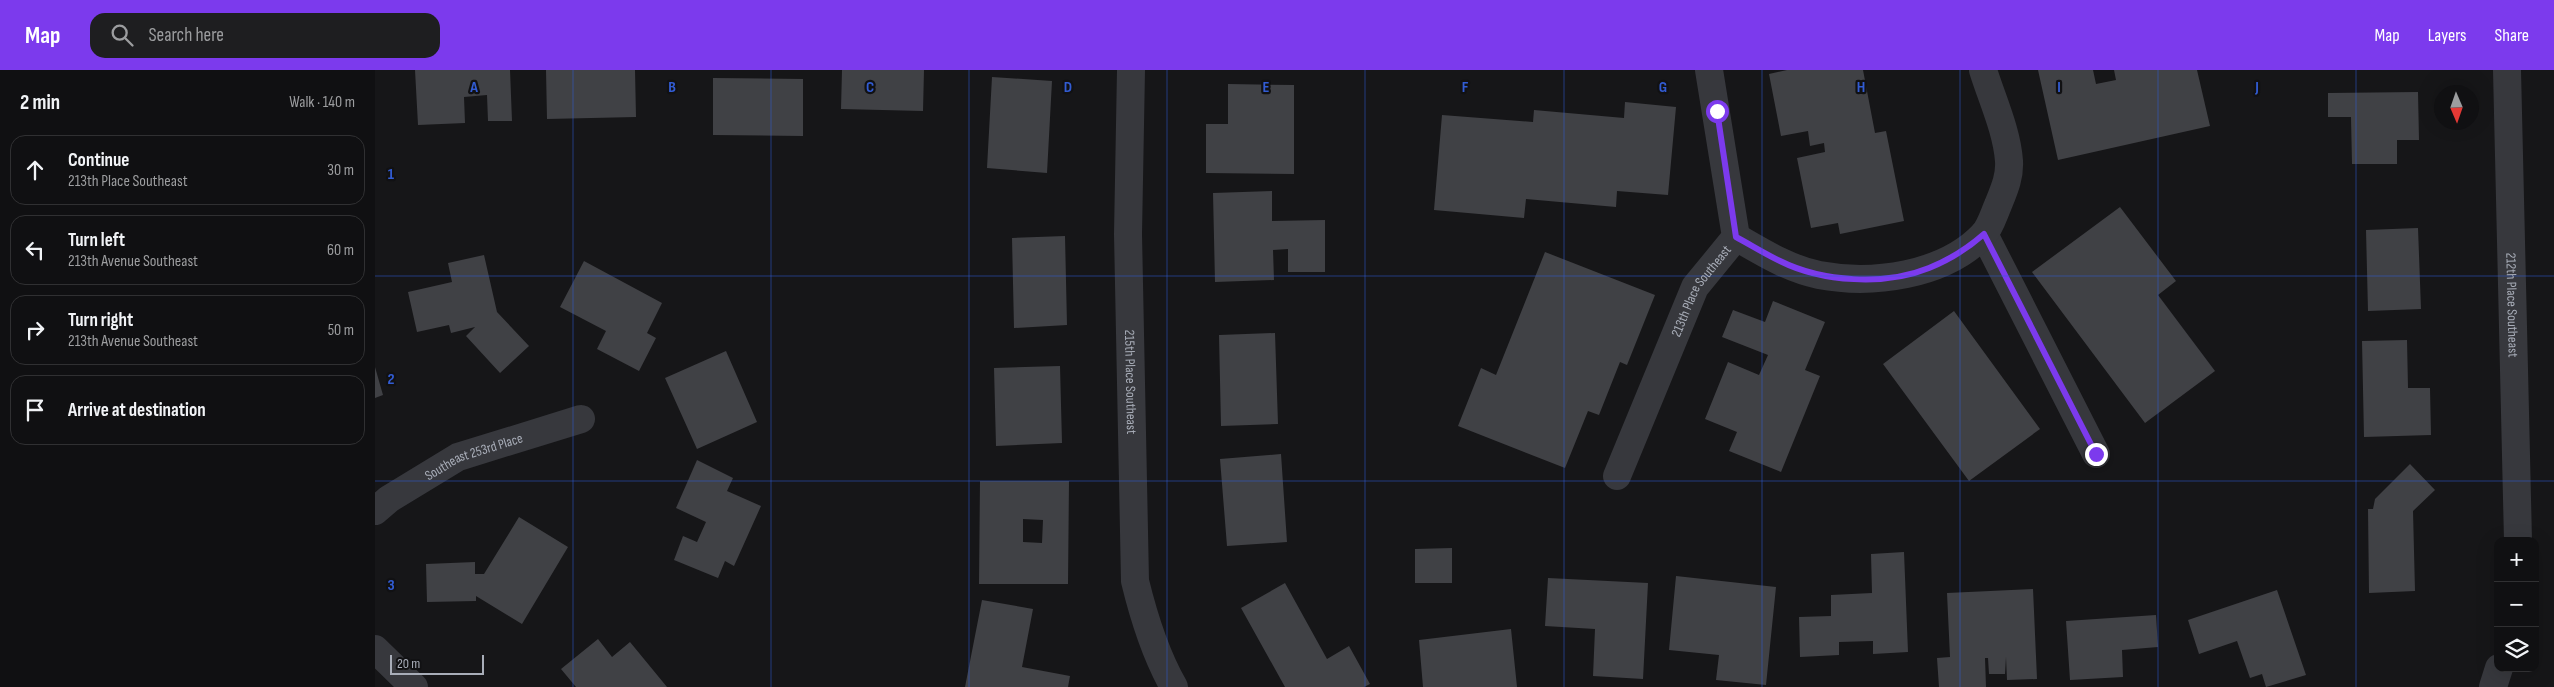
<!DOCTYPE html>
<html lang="en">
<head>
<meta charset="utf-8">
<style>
  body { margin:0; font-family:"Sofia Sans Condensed",sans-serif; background:#1e1e20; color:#f1f3f6 }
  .controls { position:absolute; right:15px; bottom:15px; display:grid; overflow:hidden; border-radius:10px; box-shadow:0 5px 20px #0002 }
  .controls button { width:45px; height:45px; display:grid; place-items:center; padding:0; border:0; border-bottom:1px solid #303032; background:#101012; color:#f1f3f6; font:25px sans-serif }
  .compass { position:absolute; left:2059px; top:15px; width:45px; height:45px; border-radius:50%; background:#101012; box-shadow:0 5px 20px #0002; rotate:178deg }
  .scale { position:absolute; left:15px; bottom:12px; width:94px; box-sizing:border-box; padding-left:5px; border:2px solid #a8adb8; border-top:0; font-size:14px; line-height:18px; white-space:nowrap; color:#a8adb8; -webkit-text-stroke:4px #111113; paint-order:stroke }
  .stop { position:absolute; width:15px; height:15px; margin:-11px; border:4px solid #7c3aed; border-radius:50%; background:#fff }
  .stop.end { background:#7c3aed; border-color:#fff; box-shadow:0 1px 5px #0008 }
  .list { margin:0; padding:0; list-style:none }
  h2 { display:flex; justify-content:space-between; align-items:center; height:65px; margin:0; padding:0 20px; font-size:21px }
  h2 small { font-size:16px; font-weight:400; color:#9c9d9f }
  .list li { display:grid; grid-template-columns:32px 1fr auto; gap:15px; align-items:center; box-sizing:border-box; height:70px; margin:0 10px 10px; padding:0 10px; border:1px solid #303032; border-radius:15px }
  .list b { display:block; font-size:19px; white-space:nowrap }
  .list p { margin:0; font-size:16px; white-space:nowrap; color:#9c9d9f }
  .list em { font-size:16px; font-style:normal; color:#9c9d9f }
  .icon { flex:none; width:28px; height:28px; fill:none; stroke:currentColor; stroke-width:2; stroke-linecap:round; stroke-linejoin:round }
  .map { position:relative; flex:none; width:2179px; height:617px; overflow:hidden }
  header { display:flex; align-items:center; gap:30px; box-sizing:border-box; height:70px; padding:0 25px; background:#7c3aed; color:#fff }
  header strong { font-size:24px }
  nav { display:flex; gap:28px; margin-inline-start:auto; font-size:18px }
  .search { width:350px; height:45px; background:#1e1e20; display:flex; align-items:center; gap:12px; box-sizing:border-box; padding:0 18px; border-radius:15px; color:#9c9d9f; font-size:19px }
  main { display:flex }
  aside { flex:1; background:#101012 }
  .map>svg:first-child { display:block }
  .building { fill:#404145; fill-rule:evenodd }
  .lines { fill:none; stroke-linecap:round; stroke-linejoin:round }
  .street { stroke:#37383d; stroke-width:28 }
  .route { stroke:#7c3aed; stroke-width:6 }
  .grid { fill:none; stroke:#325cd3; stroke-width:1; stroke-opacity:0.55 }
  .labels { text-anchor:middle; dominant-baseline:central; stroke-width:4.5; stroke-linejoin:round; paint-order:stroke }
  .street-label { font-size:14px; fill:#a8adb8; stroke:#111113 }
  .grid-label { font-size:16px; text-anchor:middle; font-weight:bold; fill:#325cd3; stroke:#111113; stroke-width:4.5; stroke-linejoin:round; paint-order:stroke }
</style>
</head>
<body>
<header>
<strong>Map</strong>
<div class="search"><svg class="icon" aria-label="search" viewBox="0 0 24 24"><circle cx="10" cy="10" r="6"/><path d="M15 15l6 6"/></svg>Search here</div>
<nav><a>Map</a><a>Layers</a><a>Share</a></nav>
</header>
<main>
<aside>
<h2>2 min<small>Walk · 140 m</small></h2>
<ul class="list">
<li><svg class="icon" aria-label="ahead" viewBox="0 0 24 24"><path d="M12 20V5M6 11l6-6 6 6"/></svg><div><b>Continue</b><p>213th Place Southeast</p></div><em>30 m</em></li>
<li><svg class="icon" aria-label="left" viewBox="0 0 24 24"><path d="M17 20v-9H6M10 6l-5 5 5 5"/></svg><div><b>Turn left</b><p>213th Avenue Southeast</p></div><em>60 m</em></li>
<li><svg class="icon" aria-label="right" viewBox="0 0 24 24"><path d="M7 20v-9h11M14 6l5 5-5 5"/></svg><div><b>Turn right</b><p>213th Avenue Southeast</p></div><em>50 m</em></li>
<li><svg class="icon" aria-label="arrive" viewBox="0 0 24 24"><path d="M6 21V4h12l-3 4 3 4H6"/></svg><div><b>Arrive at destination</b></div></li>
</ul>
</aside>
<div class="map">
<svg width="2179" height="617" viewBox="0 0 2179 617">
  <rect width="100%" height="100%" fill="#161618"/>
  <path class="building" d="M40 0H135L137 51H113L112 25 89 27 90 53 43 55Z
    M171 0H260L261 47 172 49Z
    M467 0H549L548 41 466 39Z
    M1412 0H1488L1500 63 1511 61 1529 151 1465 164 1463 153 1436 158 1422 88 1450 82 1449 73 1435 76 1433 61 1406 66 1394 4Z
    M1663 0H1718L1721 14 1741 10 1739 0H1822L1835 56 1683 90Z
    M617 7 677 11 672 103 612 98Z
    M338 8 428 9V66L338 65Z
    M853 14 919 15V104L831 103V54H853Z
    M2043 22 2044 70H2022V94H1977L1976 47H1953V23Z
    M1250 32 1301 37 1293 125 1242 121 1241 137 1151 129 1149 148 1059 140 1067 45 1158 52 1159 40 1249 48Z
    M897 121V151L950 150V202H913V179L898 180 899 210 840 212 838 123Z
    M1745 137 1801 211 1783 225 1840 301 1770 353 1657 202Z
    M2043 158 2046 239 1993 241 1991 160Z
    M690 166 692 255 639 258 637 168Z
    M1170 182 1280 225 1252 295 1245 292 1224 345 1213 341 1190 398 1083 356 1106 298 1121 305Z
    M109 185 122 242 154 276 125 303 91 266 100 257 76 263 74 255 42 262 33 222 77 212 73 193Z
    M209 191 287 233 272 263 281 268 264 301 222 279 231 261 185 237Z
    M1398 231 1450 252 1430 300 1445 306 1406 402 1354 381 1362 362 1330 349 1353 292 1384 305 1393 285 1347 267 1358 240 1390 252Z
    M1579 241 1665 359 1594 411 1508 294Z
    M900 263 903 354 846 356 844 265Z
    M2032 270 2033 318H2055L2056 365 1989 367 1987 271Z
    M351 281 382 352 322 379 290 308Z
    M685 296 687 373 621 376 619 298Z
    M0 297 8 325 0 328Z
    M906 384 912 472 852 476 845 389Z
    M322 390 358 408 352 421 386 436 359 496 350 491 343 508 299 490 308 466 322 472 331 452 301 438Z
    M2035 394 2060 420 2038 441 2040 521 1994 523 1993 439H1998L2000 429Z
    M605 411H694L693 514H604ZM648 449 668 450 667 473 648 472Z
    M144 447 193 477 147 554 101 526V531L52 532 51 494 100 492V504H109Z
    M1077 478V513H1040V479Z
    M1529 482 1533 582 1498 584V571L1464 572V585L1425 587 1424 547 1456 546V525L1497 523 1496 484Z
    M1301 506 1401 517 1391 615 1341 610 1344 585 1294 580Z
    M1173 508 1273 513 1268 609 1218 606 1220 559 1170 556Z
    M910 513 952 589 974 576 995 614 989 617H910L866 538Z
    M1658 519 1662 609 1632 610 1631 587 1630 604H1614L1613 588H1610L1611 617H1564L1562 588 1575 587 1572 523Z
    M1902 520 1931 605 1891 617 1887 604 1875 608 1862 571 1824 584 1813 550Z
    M607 530 658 539 647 597 695 606 693 617H590Z
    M1781 545 1783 577 1747 580 1748 607 1695 610 1691 551Z
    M1136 559 1142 617H1048L1044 570Z
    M223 569 237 587 255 572 292 617H201L186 599Z"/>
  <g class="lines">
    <g class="street">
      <path id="s1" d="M756 0 753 164 760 511C769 548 780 584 799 617"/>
      <path id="s2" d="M2132 0 2143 471"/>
      <path d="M1609 164 1721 384"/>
      <path d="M1361 167C1387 182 1414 199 1444 205 1497 215 1569 206 1608 165 1615 158 1619 144 1623 135 1629 120 1635 107 1634 91 1632 61 1617 29 1608 0"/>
      <path id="s3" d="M1242 406 1320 217 1361 167 1334 0"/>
      <path id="s4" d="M0 441 14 429 83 387 206 349"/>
      <path d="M0 579 39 617"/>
      <path d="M2118 617 2124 598"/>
    </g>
  </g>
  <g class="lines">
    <path class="route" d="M1342 41 1361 167C1376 175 1390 184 1405 191 1447 212 1510 216 1554 198 1574 190 1593 178 1609 164L1721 384"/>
  </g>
  <path class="grid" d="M198 0V617M396 0V617M594 0V617M792 0V617M990 0V617M1189 0V617M1387 0V617M1585 0V617M1783 0V617M1981 0V617M0 206H2179M0 411H2179"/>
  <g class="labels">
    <g class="street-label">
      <text stroke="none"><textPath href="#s3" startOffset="204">213th Place Southeast</textPath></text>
      <text stroke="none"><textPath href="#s2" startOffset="235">212th Place Southeast</textPath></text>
      <text stroke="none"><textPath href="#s1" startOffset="312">215th Place Southeast</textPath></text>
      <text stroke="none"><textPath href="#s4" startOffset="114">Southeast 253rd Place</textPath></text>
    </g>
  </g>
  <g class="grid-label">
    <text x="99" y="22">A</text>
    <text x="297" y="22">B</text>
    <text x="495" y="22">C</text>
    <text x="693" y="22">D</text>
    <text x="891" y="22">E</text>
    <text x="1090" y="22">F</text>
    <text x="1288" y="22">G</text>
    <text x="1486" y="22">H</text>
    <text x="1684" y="22">I</text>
    <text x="1882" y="22">J</text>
    <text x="16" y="109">1</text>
    <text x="16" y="314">2</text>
    <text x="16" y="520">3</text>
  </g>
</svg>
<div class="controls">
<button>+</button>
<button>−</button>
<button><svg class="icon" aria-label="layers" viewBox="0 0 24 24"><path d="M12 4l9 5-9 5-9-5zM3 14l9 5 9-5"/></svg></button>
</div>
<svg class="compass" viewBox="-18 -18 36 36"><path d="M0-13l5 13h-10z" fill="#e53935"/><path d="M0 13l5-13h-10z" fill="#9c9d9f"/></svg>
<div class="scale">20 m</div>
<div class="stop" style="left:1342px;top:41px"></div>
<div class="stop end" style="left:1721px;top:384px"></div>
</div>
</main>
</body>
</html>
